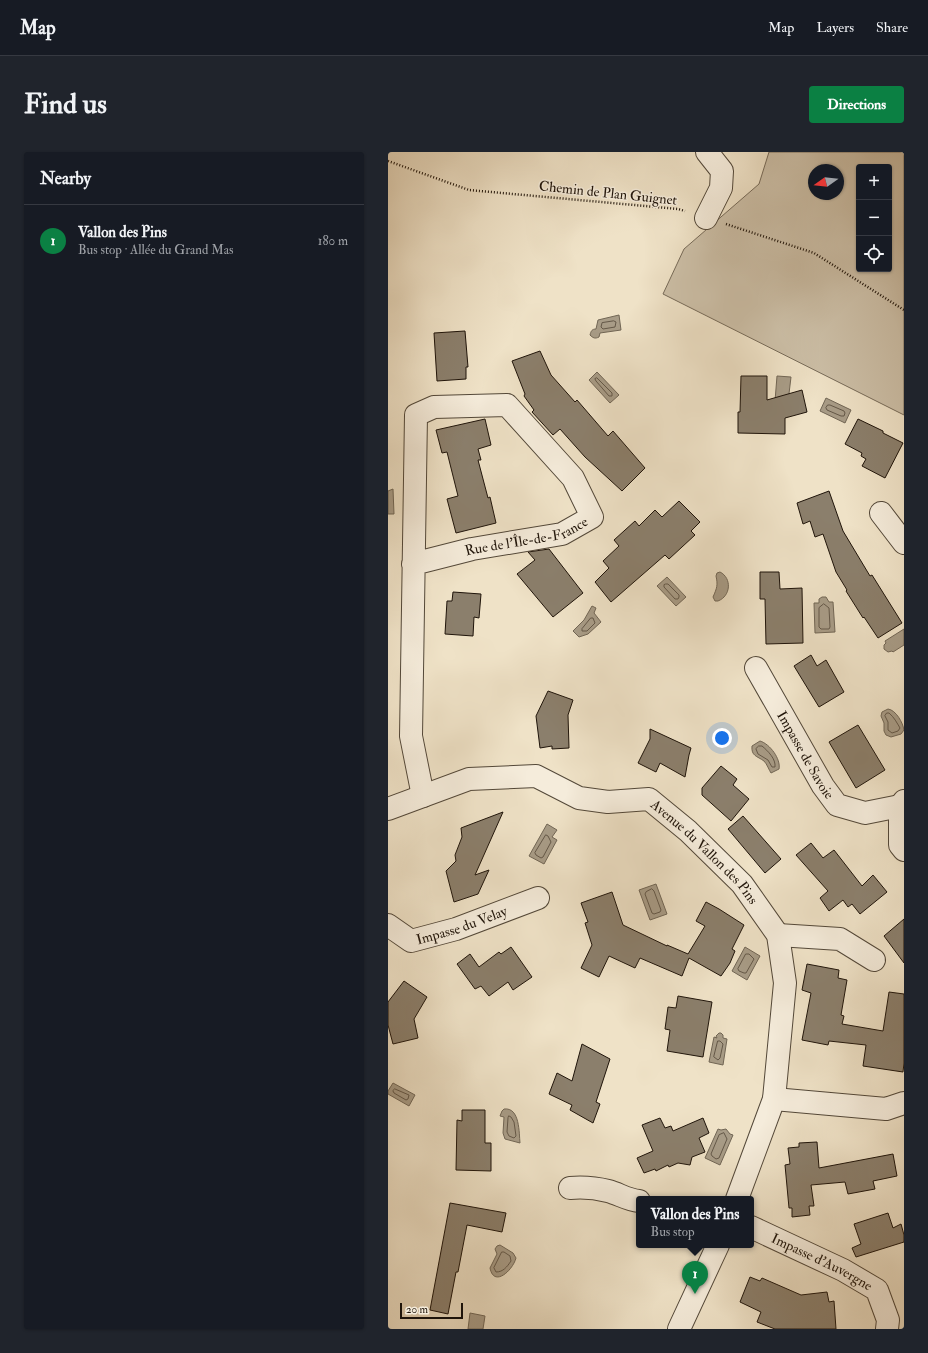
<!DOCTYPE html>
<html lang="en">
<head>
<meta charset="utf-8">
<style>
  body { margin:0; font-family:"IM FELL Double Pica",serif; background:#20242c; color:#f1f3f6 }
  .controls { position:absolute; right:12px; top:12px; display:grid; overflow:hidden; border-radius:4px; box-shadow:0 1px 3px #0004 }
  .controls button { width:36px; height:36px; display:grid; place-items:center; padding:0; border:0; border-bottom:1px solid #363941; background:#171b24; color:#f1f3f6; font:20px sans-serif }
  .compass { position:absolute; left:420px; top:12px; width:36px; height:36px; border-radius:50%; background:#171b24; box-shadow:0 1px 3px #0004; rotate:255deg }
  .scale { position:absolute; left:12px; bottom:10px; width:63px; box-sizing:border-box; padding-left:4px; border:2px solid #1f140a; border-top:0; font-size:11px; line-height:14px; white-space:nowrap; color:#1f140a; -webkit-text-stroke:3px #f5ecdb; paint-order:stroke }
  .you { position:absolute; left:334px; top:586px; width:14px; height:14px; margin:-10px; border:3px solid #fff; border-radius:50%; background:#1a73e8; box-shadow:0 0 0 6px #1a73e833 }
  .badge { display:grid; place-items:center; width:26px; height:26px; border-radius:50%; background:#0b8043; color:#fff; font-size:13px; font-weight:700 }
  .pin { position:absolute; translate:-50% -33px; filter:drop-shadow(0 1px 2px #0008) }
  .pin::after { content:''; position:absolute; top:21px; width:14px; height:12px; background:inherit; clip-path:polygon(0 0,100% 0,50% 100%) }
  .popup { position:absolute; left:248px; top:1044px; width:118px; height:52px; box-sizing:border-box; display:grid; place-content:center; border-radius:4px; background:#171b24; filter:drop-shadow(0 1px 3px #0005); font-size:13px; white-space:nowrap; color:#9ea1a6 }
  .popup b { font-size:15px; color:#f1f3f6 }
  .popup::after { content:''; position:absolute; left:50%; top:100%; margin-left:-8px; border:8px solid transparent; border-top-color:#171b24 }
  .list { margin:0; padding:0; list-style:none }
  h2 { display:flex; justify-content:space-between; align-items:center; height:52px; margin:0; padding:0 16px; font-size:17px }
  h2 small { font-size:13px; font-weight:400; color:#9ea1a6 }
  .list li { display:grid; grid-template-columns:26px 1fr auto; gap:12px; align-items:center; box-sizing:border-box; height:72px; padding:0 16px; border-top:1px solid #363941 }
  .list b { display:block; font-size:15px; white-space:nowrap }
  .list p { margin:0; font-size:13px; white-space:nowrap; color:#9ea1a6 }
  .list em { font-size:13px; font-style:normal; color:#9ea1a6 }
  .icon { flex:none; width:22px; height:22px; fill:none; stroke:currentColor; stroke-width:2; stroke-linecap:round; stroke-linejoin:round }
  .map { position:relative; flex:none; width:516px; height:1177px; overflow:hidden; border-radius:4px }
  header { display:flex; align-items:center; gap:24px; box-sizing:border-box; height:56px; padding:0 20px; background:#171b24; border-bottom:1px solid #363941 }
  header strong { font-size:19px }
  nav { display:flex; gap:22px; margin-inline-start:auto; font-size:14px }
  .intro { display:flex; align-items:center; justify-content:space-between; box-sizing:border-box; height:96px; padding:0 24px }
  h1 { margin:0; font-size:28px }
  .button { padding:10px 18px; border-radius:4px; background:#0b8043; color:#fff; font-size:14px; font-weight:700 }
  main { display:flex; gap:24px; padding:0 24px }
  aside { flex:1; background:#171b24; border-radius:4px; box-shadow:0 1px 3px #0004 }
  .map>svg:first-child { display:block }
  .green { fill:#ccbfa7; stroke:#766a58; fill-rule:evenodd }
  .water { fill:#a89c87; stroke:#716655 }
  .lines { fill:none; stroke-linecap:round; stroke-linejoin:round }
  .shore { stroke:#645848; stroke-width:1 }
  .building { fill:#8b7f6c; stroke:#1f140a }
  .minor-casing { stroke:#534839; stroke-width:24 }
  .path { stroke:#1f140a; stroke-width:2.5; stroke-dasharray:1 2; stroke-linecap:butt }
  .minor { stroke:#f5ecdb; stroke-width:22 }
  .labels { text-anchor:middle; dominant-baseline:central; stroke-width:3; stroke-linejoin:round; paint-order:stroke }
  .street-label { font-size:14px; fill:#1f140a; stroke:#f5ecdb }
</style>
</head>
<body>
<header>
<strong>Map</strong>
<nav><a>Map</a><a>Layers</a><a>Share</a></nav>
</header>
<div class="intro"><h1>Find us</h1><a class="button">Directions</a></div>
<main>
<aside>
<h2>Nearby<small></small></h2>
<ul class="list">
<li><span class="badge">1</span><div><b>Vallon des Pins</b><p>Bus stop · Allée du Grand Mas</p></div><em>180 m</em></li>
</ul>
</aside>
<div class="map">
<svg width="516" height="1177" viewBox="0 0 516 1177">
  <rect width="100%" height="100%" fill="#efe2c7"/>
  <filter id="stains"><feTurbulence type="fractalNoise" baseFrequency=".005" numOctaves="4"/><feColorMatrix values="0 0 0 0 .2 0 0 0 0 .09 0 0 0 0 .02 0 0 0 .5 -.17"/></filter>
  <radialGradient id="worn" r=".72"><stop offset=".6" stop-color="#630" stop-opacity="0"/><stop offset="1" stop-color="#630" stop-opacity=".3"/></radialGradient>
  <path class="green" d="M381 0H516V263L275 142 296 97 371 32ZM471 15H501V117H471ZM426 18H450V42H426Z"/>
  <path class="water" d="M231 163 233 178 212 181 211 185C207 187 205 186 202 183 203 179 204 177 208 177L210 168Z
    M209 220 231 243 222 251 201 228Z
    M389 224 403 225 400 250 387 249Z
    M438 246 463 258 457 271 432 259Z
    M5 337 6 362H0V339Z
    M332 420C344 426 343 444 330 449H327L325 445C329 436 330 433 328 424L329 421Z
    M279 425 298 445 288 454 269 434Z
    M434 445H438L441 450H445L447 480 427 481 426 451H431V447Z
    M204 454 208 456 206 461 213 470 200 482 191 485 185 479 196 468Z
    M516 477V493L505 500 504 499 500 500 496 497V493L498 491 497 489Z
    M500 557C508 558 515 571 516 578L513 582 503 585 498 583 496 579V571L493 564 494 560Z
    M372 589C382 592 393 607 391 617L383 621C381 618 379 612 376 609 369 604 363 604 364 594Z
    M159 672 169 678 164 685 169 688 156 712 141 704Z
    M268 732 279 762 262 768 251 738Z
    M357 795 372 804 359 828 344 819Z
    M331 881H333L335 883V886L339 887 335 913 321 910 326 885 329 886 328 884Z
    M5 931 27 943 21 954 0 942V939Z
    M116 957C132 955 131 981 132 991L117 987 115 981 116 965 112 964 114 959Z
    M330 977 333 978 338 977 342 982 345 983 332 1013 317 1006Z
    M112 1093 125 1101 128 1106C125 1118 106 1136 102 1116L109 1102 107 1097 109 1094Z
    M82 1161 97 1164 95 1177H80Z"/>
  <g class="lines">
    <path class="shore" d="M226 169 228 170 227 175 215 177 213 175 214 171Z
      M209 226 224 241V244H221L208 229 207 227Z
      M440 253H442L456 259 457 261 456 264H453L439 258 438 256Z
      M278 432H280L291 443V445L290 447H287L276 435V433Z
      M436 452 441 456 442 475 441 477H433L431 475V456Z
      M203 466H205L207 471 199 479H194V477Z
      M499 561H501C506 565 509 571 512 576L510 579 504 581 500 578V570L497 564Z
      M371 594H374C380 599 388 607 387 615H384L380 608 370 602 368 597Z
      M158 683 160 684 163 690 155 705 153 706 148 703 147 701Z
      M264 737 266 739 273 758 272 760 266 762 264 761 257 742 258 740Z
      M358 802H361L366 807 358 821H356L351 819 350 817Z
      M330 889H332L335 892 332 906 330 908 326 905Z
      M7 937 21 943 20 947 18 948 6 941 5 939Z
      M121 964 123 965 126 970 128 984 126 986 121 984 119 980 120 966Z
      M336 981 339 987 331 1006 328 1007 324 1004 323 1002 331 983Z
      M114 1100H116L122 1104 123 1109C119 1115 115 1120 108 1120L106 1116Z"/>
  </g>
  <path class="building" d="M77 179 80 215H78V227L49 229 46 181Z
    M152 199 163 223 187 250 189 248 220 284 225 279 257 316 234 339 197 305 172 277 165 283 144 260 146 258 136 244 137 242 124 209Z
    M353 224H379V248L414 238 419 260 397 266V282L350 281V260H352Z
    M97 267 103 293 90 297 93 308H90L100 346 102 345 108 371 68 381 59 347 70 344 59 300 54 301 48 278Z
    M470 267 495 279V281L515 291 497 326 474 314 478 307 473 304 474 301 457 292Z
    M441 339 455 379 482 424 484 423 514 471 490 486 476 465 475 466 458 439 459 438 448 420 435 382 427 385 422 369 415 372 409 351Z
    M291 349 312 370 303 379 307 383 281 407 277 403 223 450 207 430 221 416 215 409 231 394 226 388 247 369 251 374 267 358 274 365Z
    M161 397 195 441 165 465 129 422 147 408 140 400Z
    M372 420H391L392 437 414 436 415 491 378 492 377 447H372Z
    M65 440 93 442 91 466 86 465 85 484 57 482 59 449H64Z
    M423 503 429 514 438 508 456 540 431 555 406 514Z
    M160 539 185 548 180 563 181 596 164 597V594L152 596 148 564Z
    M470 573 497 618 468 636 441 590Z
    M262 577 303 596 301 603 297 625 272 611 268 620 250 611 262 587Z
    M333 614 349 627 345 633 361 647 343 669 314 643V636Z
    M115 660 87 723 101 718 90 742 66 750 58 719 68 709 67 703 74 685 73 676Z
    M355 664 393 707 377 721 340 677Z
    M423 691 435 706 446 698 474 734 485 723 499 740 472 762 464 752 460 755 455 748 441 759 432 746 440 739 408 703Z
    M224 740 235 773 279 794V793L300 802 317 774 308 769 318 750 331 757 356 773 344 797 347 799 342 811 333 824 301 806 294 824 252 806 247 816 221 804 211 825 193 816 204 793 197 771 200 770 193 751Z
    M516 767V811L496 784Z
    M123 795 144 825 125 838 120 830 101 844 93 834 87 837 69 812 82 802 91 815 111 800 113 802Z
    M419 812 451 818 450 826 459 828 453 863 456 864 454 872 495 879 501 840 516 842V911L515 920 475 914 478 893 441 889 440 893 414 888 423 841 414 838Z
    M16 829 39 845 26 867 30 886 5 892 0 873V850Z
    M290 844 324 850 315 905 279 899 282 878 277 877 280 855 288 856Z
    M194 892 222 907 208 950 212 952 205 971 182 958 184 953 161 942 169 921 184 929Z
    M74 958H97V991H103V1019L68 1018 69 968 74 969Z
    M272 966 277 976 283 974 285 979 315 966 321 981 311 986 317 1000 304 1005 302 1013 290 1011 281 1015 280 1013 268 1019 267 1017 256 1021 249 1006 265 999 254 973Z
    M429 990 431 1016 505 1002 509 1024 485 1029 487 1037 460 1042 457 1030 423 1033 426 1054H421L422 1063 404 1065V1056H401L397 1013 402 1012 400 996 411 995V991Z
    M62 1051 118 1061 114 1080 79 1073 70 1120H68L60 1162 42 1158Z
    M500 1061 505 1076 513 1072 516 1083V1090L468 1105 464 1096 473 1092 466 1072Z
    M362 1125 372 1129 374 1126 413 1143 439 1140 441 1150 446 1149 448 1177H387L369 1170 373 1160 352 1150Z"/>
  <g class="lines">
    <g class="minor-casing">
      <g id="minor">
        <path d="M318 66 333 36 334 19 319 0"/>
        <path d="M493 361 516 391"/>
        <path id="s1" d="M25 412 84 397 174 382 204 365 185 326 119 253 46 255 28 263 23 584 35 644"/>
        <path id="s2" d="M368 516 435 634 449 653 477 661 512 654"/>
        <path d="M516 649 512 654V693L516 698"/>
        <path id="s3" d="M0 657 81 627 148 624 191 646 220 650 261 647 300 679 354 732 390 783 397 831 386 947 349 1047"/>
        <path id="s4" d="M0 773 23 789 68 777 150 746"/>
        <path d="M390 783 452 787 486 808"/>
        <path d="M386 947 498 957 516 951"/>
        <path d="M182 1036C194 1035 208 1036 220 1039 231 1042 240 1048 251 1049"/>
        <path id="s5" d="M363 1075 455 1118 489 1138 500 1168 499 1177"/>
        <path d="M291 1177 330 1093"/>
      </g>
    </g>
    <path class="path" d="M0 9 81 38 290 57 297 59
      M338 72 426 101 516 158"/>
    <use href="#minor" class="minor"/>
  </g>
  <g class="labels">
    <g class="street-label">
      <text transform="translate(220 41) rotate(6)">Chemin de Plan Guignet</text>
      <text stroke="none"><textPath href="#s1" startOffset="117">Rue de l'Île-de-France</textPath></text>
      <text stroke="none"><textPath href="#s2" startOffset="100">Impasse de Savoie</textPath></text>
      <text stroke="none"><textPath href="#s3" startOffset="349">Avenue du Vallon des Pins</textPath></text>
      <text stroke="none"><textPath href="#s4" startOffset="81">Impasse du Velay</textPath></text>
      <text stroke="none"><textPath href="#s5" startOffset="79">Impasse d'Auvergne</textPath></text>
    </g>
  </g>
  <rect width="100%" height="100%" filter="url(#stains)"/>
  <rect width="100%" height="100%" fill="url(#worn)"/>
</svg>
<div class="controls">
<button>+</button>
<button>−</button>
<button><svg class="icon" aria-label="locate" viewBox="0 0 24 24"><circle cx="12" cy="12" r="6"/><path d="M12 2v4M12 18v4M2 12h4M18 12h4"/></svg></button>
</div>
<svg class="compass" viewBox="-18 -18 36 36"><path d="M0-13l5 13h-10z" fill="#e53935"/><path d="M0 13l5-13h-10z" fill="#9ea1a6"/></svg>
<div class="scale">20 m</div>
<div class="you"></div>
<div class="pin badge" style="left:307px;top:1142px">1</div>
<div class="popup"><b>Vallon des Pins</b>Bus stop</div>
</div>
</main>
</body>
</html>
